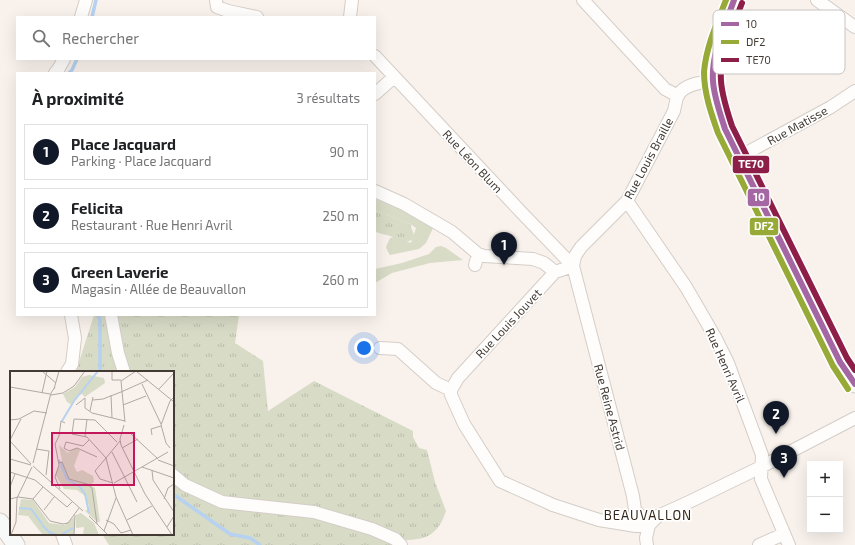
<!DOCTYPE html>
<html lang="fr">
<head>
<meta charset="utf-8">
<style>
  body { margin:0; font-family:"Exo 2",sans-serif; background:#f6f6f6; color:#202124 }
  .controls { position:absolute; right:12px; bottom:12px; display:grid; overflow:hidden; border-radius:0px; box-shadow:0 4px 16px #0002 }
  .controls button { width:36px; height:36px; display:grid; place-items:center; padding:0; border:0; border-bottom:1px solid #e0e0e0; background:#fff; color:#202124; font:20px sans-serif }
  .you { position:absolute; left:364px; top:348px; width:14px; height:14px; margin:-10px; border:3px solid #fff; border-radius:50%; background:#1a73e8; box-shadow:0 0 0 6px #1a73e833 }
  .badge { display:grid; place-items:center; width:26px; height:26px; border-radius:50%; background:#111827; color:#fff; font-size:13px; font-weight:700 }
  .pin { position:absolute; translate:-50% -33px; filter:drop-shadow(0 1px 2px #0008) }
  .pin::after { content:''; position:absolute; top:21px; width:14px; height:12px; background:inherit; clip-path:polygon(0 0,100% 0,50% 100%) }
  .list { margin:0; padding:0; list-style:none }
  h2 { display:flex; justify-content:space-between; align-items:center; height:52px; margin:0; padding:0 16px; font-size:17px }
  h2 small { font-size:13px; font-weight:400; color:#757577 }
  .list li { display:grid; grid-template-columns:26px 1fr auto; gap:12px; align-items:center; box-sizing:border-box; height:56px; margin:0 8px 8px; padding:0 8px; border:1px solid #e0e0e0; border-radius:0px }
  .list b { display:block; font-size:15px; white-space:nowrap }
  .list p { margin:0; font-size:13px; white-space:nowrap; color:#757577 }
  .list em { font-size:13px; font-style:normal; color:#757577 }
  .icon { flex:none; width:22px; height:22px; fill:none; stroke:currentColor; stroke-width:2; stroke-linecap:round; stroke-linejoin:round }
  .map { position:relative; flex:none; width:855px; height:545px; overflow:hidden }
  .search { position:absolute; background:#fff; box-shadow:0 4px 16px #0002; left:16px; top:16px; width:360px; height:44px; display:flex; align-items:center; gap:10px; box-sizing:border-box; padding:0 14px; border-radius:0px; color:#757577; font-size:15px }
  .panel { position:absolute; background:#fff; box-shadow:0 4px 16px #0002; left:16px; top:72px; width:360px; height:244px; border-radius:0px }
  .map>svg:first-child { display:block }
  .green { fill:#d8dbc6 }
  .park { fill:url(#park-tufts) }
  .lines { fill:none; stroke-linecap:round; stroke-linejoin:round }
  .stream { stroke:#b6d2f0; stroke-width:3.5 }
  .minor-casing { stroke:#d4cdc7; stroke-width:14 }
  .secondary-casing { stroke:#d4cdc7; stroke-width:19 }
  .minor { stroke:#fefdfc; stroke-width:12 }
  .secondary { stroke:#f7f8f8; stroke-width:17 }
  .bus-1-casing { stroke:#fff; stroke-width:9 }
  .bus-2-casing { stroke:#fff; stroke-width:9 }
  .bus-3-casing { stroke:#fff; stroke-width:9 }
  .bus-1 { stroke:#a467a3; stroke-width:6 }
  .bus-2 { stroke:#97a936; stroke-width:6 }
  .bus-3 { stroke:#8d1e47; stroke-width:6 }
  .labels { text-anchor:middle; dominant-baseline:central; stroke-width:3.5; stroke-linejoin:round; paint-order:stroke }
  .street-label { font-size:12px; fill:#433b34; stroke:#fff }
  .neighbourhood-label { font-size:13px; letter-spacing:1px; fill:#352719; stroke:#fff }
  .inset-river { fill:none; stroke:#b6d2f0; stroke-width:2 }
  .inset-road { fill:none; stroke:#b0a9a2; stroke-width:1 }
  .view { fill:#c2185b; fill-opacity:0.15; stroke:#c2185b; stroke-width:2 }
  .inset-edge { fill:none; stroke:#433b34; stroke-width:2 }
  .key { fill:#fff; stroke:#c7c4c2; stroke-width:1 }
  .key-label { font-size:11px; fill:#433b34 }
  .line-badge { stroke:#fff; stroke-width:1.5 }
  .badge-label { font-size:11px; text-anchor:middle; font-weight:bold; fill:#fff }
</style>
</head>
<body>
<div class="map">
<svg width="855" height="545" viewBox="0 0 855 545">
  <defs>
    <pattern id="park-tufts" width="24" height="20" patternUnits="userSpaceOnUse"><rect width="24" height="20" fill="#d8dbc6"/><path d="M3 7l-1-3M5 7V3M7 7l1-3M15 17l-1-3M17 17v-4M19 17l1-3" fill="none" stroke="#bbbdab"/></pattern>
  </defs>
  <rect width="100%" height="100%" fill="#f9f2ec"/>
  <path class="green" d="M375 199 401 210 433 228 426 243 419 249 390 255 388 252 386 247 390 238 394 237 411 243 416 228 410 224 375 210Z
    M441 246 446 248 463 260 430 263 392 273 375 283V269L402 263 429 254 436 247Z"/>
  <path class="park" d="M375 210 410 224 414 235 412 240 406 242 387 235 382 234 376 232Z
    M94 315H239L235 343 263 361 268 411 314 381 413 431V437L419 448 427 450 435 482 446 511C444 516 442 522 439 526 430 539 417 540 402 540L403 545H109L102 534H173V372H74L78 365Z"/>
  <g class="lines">
    <path class="stream" d="M92 17 96 0
      M69 73 72 70 77 59
      M98 315 100 320V372
      M173 494 230 534 250 538 260 545"/>
    <g class="minor-casing">
      <path id="minor" d="M216 0 217 7 228 11 257 17
        M583 0 665 89 678 96
        M817 0 855 27
        M81 17 86 0
        M350 17 352 0
        M375 56 521 212 573 266 633 496 635 510 649 525
        M55 73 59 68 64 59
        M375 94 394 77
        M739 157 831 107 855 91
        M375 191 404 204 452 232 478 254
        M627 201 686 287 715 337 728 363 762 455 761 479 789 545
        M475 265 478 254 484 256 533 259 544 263 555 272
        M573 266 555 272 458 378 451 390V395L464 424 500 481 553 505 599 520 636 526 649 525
        M573 266 575 256 581 247 627 201 674 111C675 106 676 100 678 95 685 84 701 82 713 81
        M111 315 118 353 124 372
        M380 348 398 349 436 383 451 390
        M67 372 72 364 75 338 71 315
        M173 475 185 485 222 502 314 512 372 529 395 539 401 545
        M649 525 658 516 691 501 761 467 855 418
        M62 534 66 545
        M647 545 646 538 649 525
        M759 545 784 534"/>
    </g>
    <g class="secondary-casing">
      <path id="secondary" d="M734 0C727 21 716 43 713 65 710 87 718 109 725 129L840 362 855 384
        M0 522 16 545"/>
    </g>
    <use href="#minor" class="minor"/>
    <use href="#secondary" class="secondary"/>
    <g class="bus-1-casing">
      <path id="bus-1" d="M734 0C725 26 711 53 713 81 714 97 720 113 725 129L840 362 855 384"/>
    </g>
    <g class="bus-2-casing">
      <path id="bus-2" d="M726 0C717 23 706 47 704 72 704 93 711 113 718 133L833 366 848 389"/>
    </g>
    <g class="bus-3-casing">
      <path id="bus-3" d="M742 3C733 27 719 54 721 81 722 96 727 111 732 126L847 358 855 370"/>
    </g>
    <use href="#bus-1" class="bus-1"/>
    <use href="#bus-2" class="bus-2"/>
    <use href="#bus-3" class="bus-3"/>
  </g>
  <g class="labels">
    <g class="street-label">
      <text transform="translate(797 125) rotate(-29)">Rue Matisse</text>
      <text transform="translate(648 158) rotate(-62)">Rue Louis Braille</text>
      <text transform="translate(473 161) rotate(47)">Rue Léon Blum</text>
      <text transform="translate(508 323) rotate(-47)">Rue Louis Jouvet</text>
      <text transform="translate(726 365) rotate(66)">Rue Henri Avril</text>
      <text transform="translate(610 407) rotate(75)">Rue Reine Astrid</text>
    </g>
    <g class="neighbourhood-label">
      <text x="648" y="515">BEAUVALLON</text>
    </g>
  </g>
  <g transform="translate(10 371)">
    <rect width="164" height="164" fill="#f9f2ec"/>
    <path d="M79 4 94 7 95 12 75 26 72 23 67 25 62 34 57 31 53 23 65 16 72 6Z" fill="#d8dbc6"/>
    <path d="M49 74 58 82 66 77 70 79 64 95 67 101 72 99 83 105 84 111 80 114 85 117 90 151H87L73 138 76 140 79 135 75 125 67 119 54 118 45 103 52 90ZM11 128 23 129 39 152 55 154 64 146V164L32 163 18 145 8 144ZM71 142 84 152 89 164H73L74 156 66 157V144Z" fill="#d8dbc6"/>
    <path class="inset-river" d="M52 50 64 30 88 0M49 89 57 108 69 115 75 123 79 142M9 137 21 138 32 153M32 154 39 161 46 164M51 164 63 157"/>
    <path class="inset-road" d="M32 0 46 12M102 0V9H111M126 0 164 31M132 13 151 53M0 16 40 23M44 18 49 0M149 18 164 2M111 21 138 9M32 22 37 0M41 24 53 22 64 15 75 0M101 24 102 47M83 29 93 28 111 21M66 34 75 27V37L82 42 115 50M113 34 136 25M80 40 83 26M0 49 9 48 24 40 37 42M115 51 111 10 126 0M114 54 110 68 111 74 135 123 162 164M120 62 148 88M142 64 141 58 151 55M75 65 77 48M0 69 11 48M79 69 73 75 56 71 54 77 59 80 67 77 87 86M0 70 21 93M107 71 85 49 64 48 62 63 77 66 96 87 106 126 123 164M112 77 128 68M160 77 156 72 151 54 160 30 164 26M26 78 39 80 36 104M102 81 127 131M96 87 85 100 90 108 103 112M96 87 110 70M0 88 21 94M148 89 164 95M23 92 41 22 45 16M49 92 52 91 59 108 77 113 82 117 87 153M23 95 73 140M132 96 164 107M142 99 143 109 164 141M0 101 25 109 57 136 62 131M104 112 158 81M0 116 5 103M50 118 45 106 49 94 45 73 49 65 51 50 55 52M0 128 8 126 23 128 40 150 53 153 58 152 69 137M23 128 33 116M154 128 158 117 164 113M34 139 44 126M79 145 98 164M96 149 104 153 111 162 121 159M117 149 142 135M157 156 164 145M94 160 106 127M1 164 6 151 7 127 22 96M64 164 65 144"/>
    <path class="view" d="M42 62H124V114H42Z"/>
    <rect width="164" height="164" class="inset-edge"/>
  </g>
  <rect x="713" y="10" width="132" height="64" rx="6" class="key"/>
  <rect x="721" y="22" width="18" height="4" fill="#a467a3"/>
  <rect x="721" y="40" width="18" height="4" fill="#97a936"/>
  <rect x="721" y="58" width="18" height="4" fill="#8d1e47"/>
  <g class="key-label">
    <text x="746" y="28">10</text>
    <text x="746" y="46">DF2</text>
    <text x="746" y="64">TE70</text>
  </g>
  <g class="line-badge">
    <rect x="732" y="155" width="38" height="19" rx="4" fill="#8d1e47"/>
    <rect x="747" y="188" width="23" height="19" rx="4" fill="#a467a3"/>
    <rect x="749" y="217" width="30" height="19" rx="4" fill="#97a936"/>
  </g>
  <g class="badge-label">
    <text x="751" y="168">TE70</text>
    <text x="759" y="201">10</text>
    <text x="764" y="230">DF2</text>
  </g>
</svg>
<div class="controls">
<button>+</button>
<button>−</button>
</div>
<div class="you"></div>
<div class="pin badge" style="left:504px;top:265px">1</div>
<div class="pin badge" style="left:776px;top:434px">2</div>
<div class="pin badge" style="left:784px;top:478px">3</div>
<div class="search"><svg class="icon" aria-label="search" viewBox="0 0 24 24"><circle cx="10" cy="10" r="6"/><path d="M15 15l6 6"/></svg>Rechercher</div>
<section class="panel">
<h2>À proximité<small>3 résultats</small></h2>
<ul class="list">
<li><span class="badge">1</span><div><b>Place Jacquard</b><p>Parking · Place Jacquard</p></div><em>90 m</em></li>
<li><span class="badge">2</span><div><b>Felicita</b><p>Restaurant · Rue Henri Avril</p></div><em>250 m</em></li>
<li><span class="badge">3</span><div><b>Green Laverie</b><p>Magasin · Allée de Beauvallon</p></div><em>260 m</em></li>
</ul>
</section>
</div>
</body>
</html>
